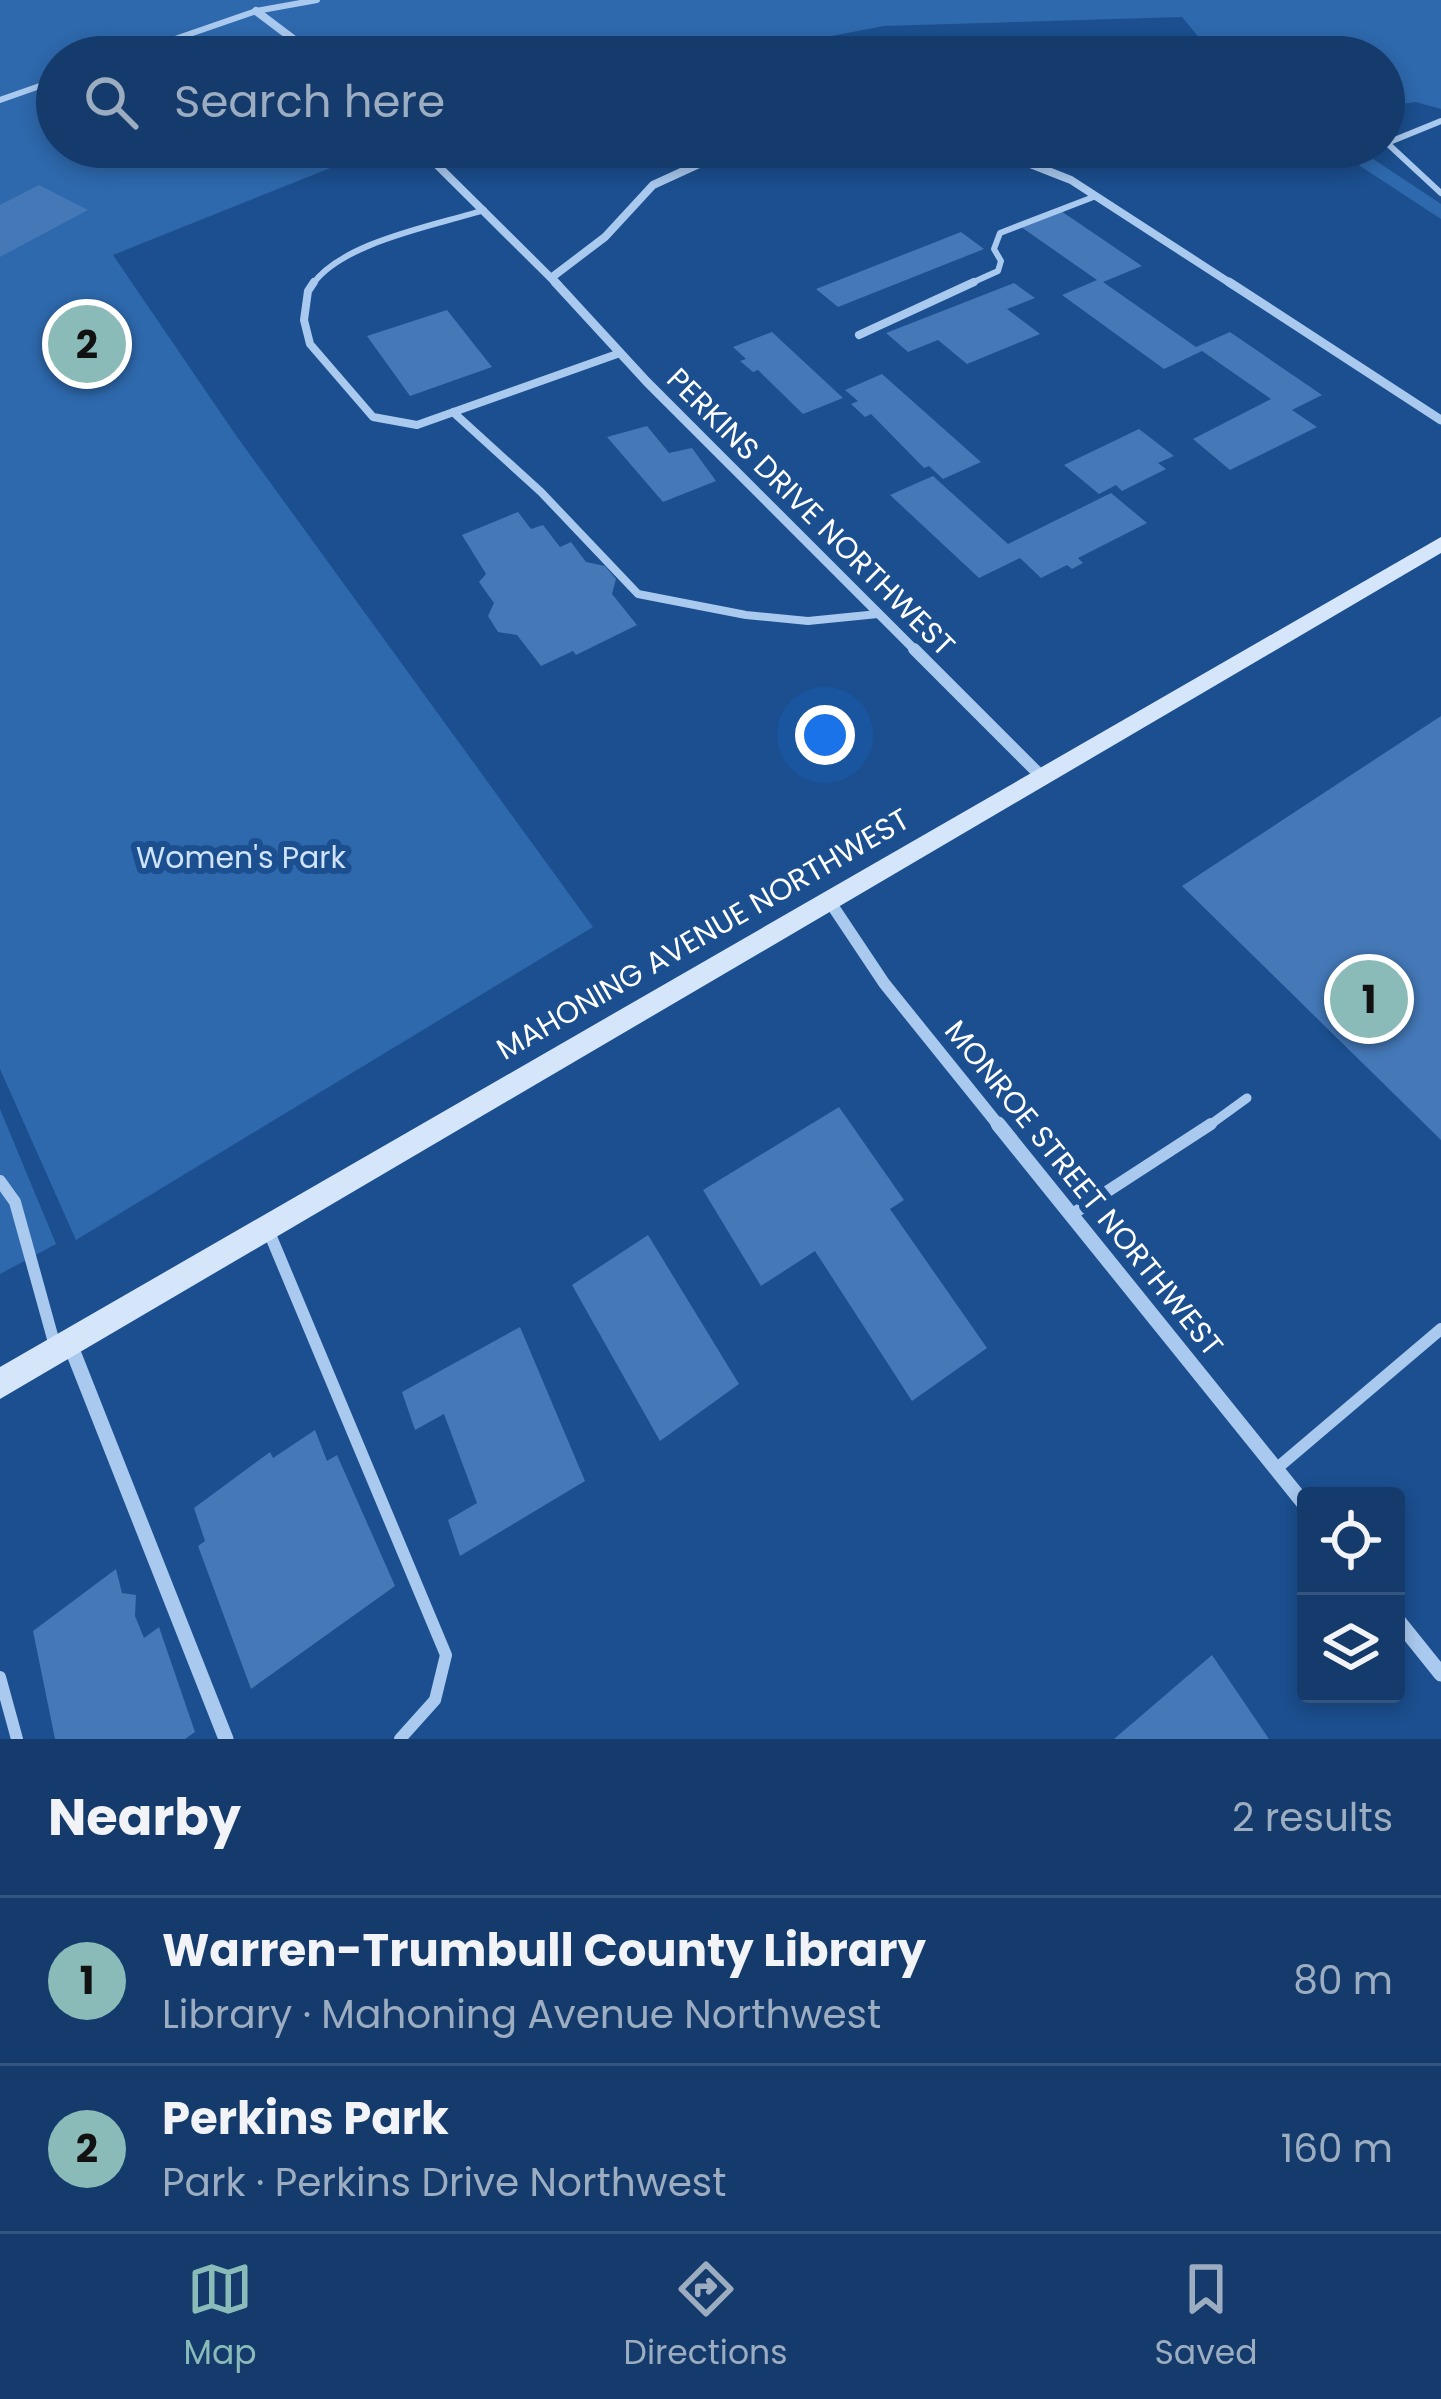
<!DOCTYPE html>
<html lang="en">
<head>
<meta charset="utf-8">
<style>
  body { margin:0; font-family:Poppins,sans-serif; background:#1d4271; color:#f1f3f6 }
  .controls { position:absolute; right:36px; bottom:36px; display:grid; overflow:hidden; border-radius:12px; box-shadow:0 6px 18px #0003 }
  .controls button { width:108px; height:108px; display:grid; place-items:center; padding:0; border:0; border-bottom:3px solid #33557e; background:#143b6b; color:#f1f3f6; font:60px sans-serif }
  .you { position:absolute; left:825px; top:735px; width:42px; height:42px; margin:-30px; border:9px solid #fff; border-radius:50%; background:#1a73e8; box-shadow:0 0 0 18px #1a73e833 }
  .badge { display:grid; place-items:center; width:78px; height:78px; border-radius:50%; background:#8bbbb9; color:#111; font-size:39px; font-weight:700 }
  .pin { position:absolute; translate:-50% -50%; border:6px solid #fff; box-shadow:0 3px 12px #0006 }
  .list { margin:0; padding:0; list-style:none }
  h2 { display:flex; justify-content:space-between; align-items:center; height:156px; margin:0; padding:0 48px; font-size:51px }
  h2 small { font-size:39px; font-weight:400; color:#9dadc1 }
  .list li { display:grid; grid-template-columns:78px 1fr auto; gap:36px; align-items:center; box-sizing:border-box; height:168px; padding:0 48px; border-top:3px solid #33557e }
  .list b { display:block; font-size:45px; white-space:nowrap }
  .list p { margin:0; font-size:39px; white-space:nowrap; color:#9dadc1 }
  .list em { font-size:39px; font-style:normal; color:#9dadc1 }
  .icon { flex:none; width:66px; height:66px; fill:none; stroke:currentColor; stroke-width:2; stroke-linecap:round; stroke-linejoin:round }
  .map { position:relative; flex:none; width:1441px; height:1739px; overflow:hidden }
  .search { position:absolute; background:#143b6b; box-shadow:0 6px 18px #0003; left:36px; right:36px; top:36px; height:132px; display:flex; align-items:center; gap:30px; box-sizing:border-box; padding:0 42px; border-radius:66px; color:#9dadc1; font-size:45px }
  .sheet { height:492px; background:#143b6b }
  nav { display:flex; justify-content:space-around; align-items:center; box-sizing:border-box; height:168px; border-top:3px solid #33557e; background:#143b6b; font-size:33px; color:#9dadc1 }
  nav a { display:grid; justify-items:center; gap:6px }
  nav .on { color:#8bbbb9 }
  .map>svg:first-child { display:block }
  .green { fill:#2e69ad }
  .building { fill:#4478b7 }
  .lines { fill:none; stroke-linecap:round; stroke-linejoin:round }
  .service-far3 { stroke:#a9c9ee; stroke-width:6 }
  .service-far2 { stroke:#a9c9ee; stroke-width:8 }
  .service-far1 { stroke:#a9c9ee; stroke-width:9 }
  .service { stroke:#a9c9ee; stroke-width:12 }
  .minor-far3 { stroke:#a9c9ee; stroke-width:8 }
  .minor-far2 { stroke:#a9c9ee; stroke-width:9 }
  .minor-far1 { stroke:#a9c9ee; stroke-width:12 }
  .minor { stroke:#a9c9ee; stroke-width:15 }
  .secondary { fill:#d6e6fa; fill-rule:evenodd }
  .labels { text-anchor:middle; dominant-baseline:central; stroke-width:12; stroke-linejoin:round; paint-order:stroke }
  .street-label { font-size:30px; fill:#fff; stroke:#1b4f8f }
  .park-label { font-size:30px; fill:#cfe3fa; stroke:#1b4f8f }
</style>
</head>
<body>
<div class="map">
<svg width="1441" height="1739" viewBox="0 0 1441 1739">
  <rect width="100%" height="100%" fill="#1b4f8f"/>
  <path class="green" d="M0 0H1441V109L1416 102 1384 106V57H1215L1182 17 884 26 721 57H57V147H383L113 255 235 434 593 927 76 1240 0 1069Z
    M1331 147H1355L1441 204V219Z
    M0 1109 56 1244 0 1274Z"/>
  <path class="building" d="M39 185 88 210 0 257V205Z
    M1061 211 1142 266 1103 282 1196 347 1230 332 1322 395 1292 410 1317 427 1230 470 1193 439 1271 399 1202 351 1164 369 1062 295 1097 280 1021 227Z
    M961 232 984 249 838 307 816 289Z
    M1014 283 1035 298 1007 309 1040 334 967 364 938 340 908 352 886 333Z
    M447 310 492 367 410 396 367 336Z
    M772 332 843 398 803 414 758 370 753 372 740 361 746 359 733 347Z
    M882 374 981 462 943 479 929 466 924 468 871 414 865 417 851 404 858 401 845 390Z
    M647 426 669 453 692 448 716 481 663 502 607 437Z
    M1139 429 1174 456 1158 463 1166 469 1122 491 1116 485 1099 494 1064 465Z
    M933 476 1008 544 1111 493 1147 523 1078 558 1083 563 1072 569 1067 565 1041 578 1020 558 979 578 890 495Z
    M518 512 531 529 543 525 560 547 571 542 586 562 605 566 616 579 612 594 637 625 576 655 573 651 541 666 517 635 498 632 488 616 494 603 479 582 486 574 462 535Z
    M1441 716V1140L1182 886Z
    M839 1107 904 1200 890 1209 987 1348 912 1401 815 1251 761 1286 703 1190Z
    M648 1235 739 1384 660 1441 572 1285Z
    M520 1327 585 1481 460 1556 448 1520 477 1503 444 1414 415 1430 402 1392Z
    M315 1430 327 1461 337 1455 395 1586 251 1689 198 1546 205 1541 194 1508 270 1452 273 1458Z
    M116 1569 122 1593 136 1595 135 1616 144 1638 159 1627 195 1732 185 1739H55L33 1631Z
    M1212 1655 1269 1739H1114Z"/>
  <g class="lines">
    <path class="service-far3" d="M123 57 256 11 317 0
      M0 100 57 80
      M1441 121 1387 143 1441 193
      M312 285C342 242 434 226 484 210
      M967 285 998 271 1001 261 994 249 1000 233 1096 196"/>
    <path class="service-far2" d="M314 282 308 291 304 320 310 344 373 417 417 425 620 353
      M859 335 974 282
      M453 412 541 492 638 594 746 615 808 621 878 614"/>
    <path class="service-far1" d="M1207 1127 1247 1098"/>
    <path class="service" d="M0 1181 15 1202 55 1346
      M1071 1215 1211 1124
      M269 1232 446 1655 435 1700 400 1739
      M1276 1469 1441 1329
      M0 1677 17 1739"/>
    <path class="minor-far3" d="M256 11 317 57
      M419 147 551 278
      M987 147 1071 180 1233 285
      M558 285 551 278 605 237 653 185 736 147"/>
    <path class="minor-far2" d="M555 282 647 382 917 652
      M1229 282 1441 420"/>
    <path class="minor-far1" d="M914 649 1041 776
      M828 899 884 983 1000 1127"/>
    <path class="minor" d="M998 1124 1306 1506
      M70 1344 226 1739
      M1396 1618 1441 1674"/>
    <path class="secondary" d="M1441 537V553L0 1399V1367Z"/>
  </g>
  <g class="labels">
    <g class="street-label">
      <text transform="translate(811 512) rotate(45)">PERKINS DRIVE NORTHWEST</text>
      <text transform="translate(703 934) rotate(-30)">MAHONING AVENUE NORTHWEST</text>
      <text transform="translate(1084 1188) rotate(51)">MONROE STREET NORTHWEST</text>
    </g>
    <g class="park-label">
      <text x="241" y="857">Women's Park</text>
    </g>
  </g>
</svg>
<div class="controls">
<button><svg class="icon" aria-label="locate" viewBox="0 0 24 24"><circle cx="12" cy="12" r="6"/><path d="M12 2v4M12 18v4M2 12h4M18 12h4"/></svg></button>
<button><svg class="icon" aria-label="layers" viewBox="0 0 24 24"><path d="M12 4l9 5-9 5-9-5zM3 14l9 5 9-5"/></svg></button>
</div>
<div class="you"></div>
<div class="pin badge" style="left:1369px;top:999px">1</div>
<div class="pin badge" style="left:87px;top:344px">2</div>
<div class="search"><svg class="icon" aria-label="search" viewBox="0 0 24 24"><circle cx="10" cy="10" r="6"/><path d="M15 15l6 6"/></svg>Search here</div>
</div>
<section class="sheet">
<h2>Nearby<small>2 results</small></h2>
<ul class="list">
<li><span class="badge">1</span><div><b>Warren-Trumbull County Library</b><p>Library · Mahoning Avenue Northwest</p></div><em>80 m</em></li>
<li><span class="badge">2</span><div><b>Perkins Park</b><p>Park · Perkins Drive Northwest</p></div><em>160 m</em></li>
</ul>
</section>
<nav>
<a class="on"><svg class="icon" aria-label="map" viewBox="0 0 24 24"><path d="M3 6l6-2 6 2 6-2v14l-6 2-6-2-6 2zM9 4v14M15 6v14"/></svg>Map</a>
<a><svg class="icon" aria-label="directions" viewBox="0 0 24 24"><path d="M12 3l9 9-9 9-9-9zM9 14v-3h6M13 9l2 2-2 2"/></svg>Directions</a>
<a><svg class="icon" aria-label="saved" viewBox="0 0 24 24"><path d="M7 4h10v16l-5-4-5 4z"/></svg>Saved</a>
</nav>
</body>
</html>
